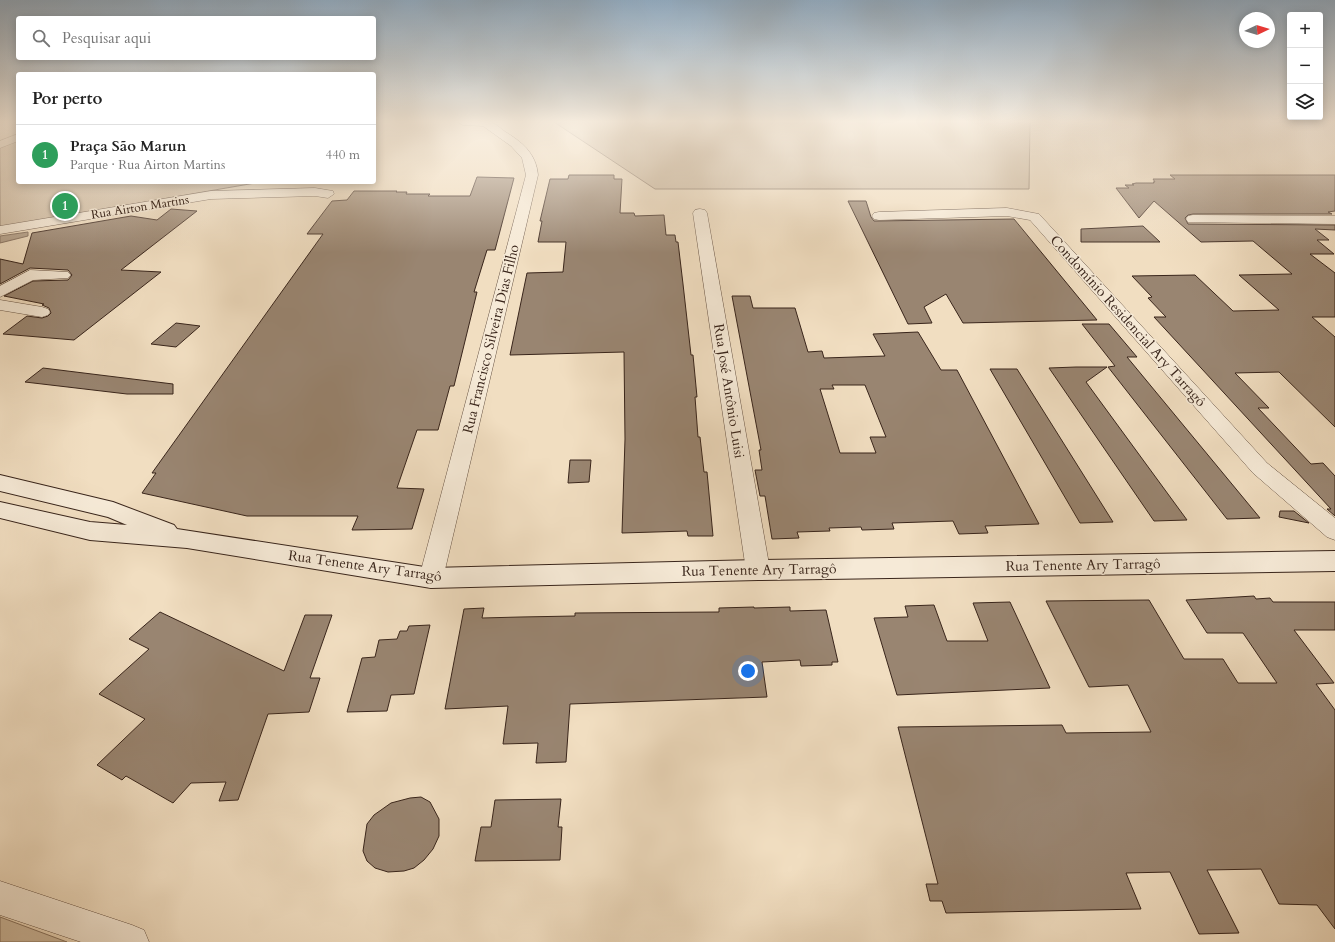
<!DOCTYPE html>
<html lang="pt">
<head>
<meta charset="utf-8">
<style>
  body { margin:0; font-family:Cardo,serif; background:#f2f2f2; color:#222 }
  .controls { position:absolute; right:12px; top:12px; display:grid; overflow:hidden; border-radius:4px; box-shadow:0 2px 10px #0003 }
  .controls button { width:36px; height:36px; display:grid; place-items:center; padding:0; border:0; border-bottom:1px solid #e0e0e0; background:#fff; color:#222; font:20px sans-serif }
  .compass { position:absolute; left:1239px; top:12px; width:36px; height:36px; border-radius:50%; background:#fff; box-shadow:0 2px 10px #0003; rotate:86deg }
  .you { position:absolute; left:748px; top:671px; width:14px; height:14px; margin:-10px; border:3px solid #fff; border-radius:50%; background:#1a73e8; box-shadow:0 0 0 6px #1a73e833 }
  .badge { display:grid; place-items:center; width:26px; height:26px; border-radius:50%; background:#8f2418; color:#fff; font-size:13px; font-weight:700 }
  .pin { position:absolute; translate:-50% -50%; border:2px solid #fff; box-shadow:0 1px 4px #0006 }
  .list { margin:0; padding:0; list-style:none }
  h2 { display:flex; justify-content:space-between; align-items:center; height:52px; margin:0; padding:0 16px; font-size:17px }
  h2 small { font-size:13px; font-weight:400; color:#767676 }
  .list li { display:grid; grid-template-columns:26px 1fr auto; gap:12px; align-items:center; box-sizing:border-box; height:60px; padding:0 16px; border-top:1px solid #e0e0e0 }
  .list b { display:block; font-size:15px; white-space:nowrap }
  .list p { margin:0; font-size:13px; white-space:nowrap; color:#767676 }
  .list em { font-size:13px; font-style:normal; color:#767676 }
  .icon { flex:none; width:22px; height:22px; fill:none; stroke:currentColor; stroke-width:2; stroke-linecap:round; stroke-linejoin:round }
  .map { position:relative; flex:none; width:1335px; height:942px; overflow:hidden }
  .search { position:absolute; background:#fff; box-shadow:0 2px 10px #0003; left:16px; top:16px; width:360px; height:44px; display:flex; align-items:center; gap:10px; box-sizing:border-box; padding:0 14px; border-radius:4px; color:#767676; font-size:15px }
  .panel { position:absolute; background:#fff; box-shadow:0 2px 10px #0003; left:16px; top:72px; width:360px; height:112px; border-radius:4px }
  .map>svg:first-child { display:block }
  .green { fill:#d2bfa5; stroke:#867260 }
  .water { fill:#b29f89; stroke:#826e5d }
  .building { fill:#998571; stroke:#39251b; fill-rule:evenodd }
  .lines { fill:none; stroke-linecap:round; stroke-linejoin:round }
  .minor-casing { stroke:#675344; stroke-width:1 }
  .secondary-casing { stroke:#39251b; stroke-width:2 }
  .minor { fill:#f6ead7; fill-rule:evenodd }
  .secondary { fill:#f6ead7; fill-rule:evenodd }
  .labels { text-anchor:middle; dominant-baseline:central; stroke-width:3; stroke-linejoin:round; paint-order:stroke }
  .far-street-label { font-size:12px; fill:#39251b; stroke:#f6ead7 }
  .street-label { font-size:14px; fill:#39251b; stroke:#f6ead7 }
</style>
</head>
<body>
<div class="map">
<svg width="1335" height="942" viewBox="0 0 1335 942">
  <rect width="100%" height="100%" fill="#f1dec1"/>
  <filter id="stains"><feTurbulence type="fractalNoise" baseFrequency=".005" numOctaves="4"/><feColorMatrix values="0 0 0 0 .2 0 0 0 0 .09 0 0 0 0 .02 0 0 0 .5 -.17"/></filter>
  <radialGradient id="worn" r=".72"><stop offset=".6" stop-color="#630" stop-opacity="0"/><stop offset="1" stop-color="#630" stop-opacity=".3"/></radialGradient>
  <path class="green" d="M554 122H1030L1029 189H655Z
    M18 141V182H261L0 227V148Z
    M0 917 67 942H0Z"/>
  <path class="water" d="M28 232V236L0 243V236Z"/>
  <path class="building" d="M569 175H614V179H622L620 213H634L635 216 664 215 666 235H675L676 242H678L683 284 691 355H693L697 397H695L698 437H700L704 472H707L713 536H688L687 531 622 533 625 439 624 352 510 355 527 273 563 272 566 242H538L542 221H540L550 179H568Z
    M1170 175H1335V211L1328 212 1332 214H1193L1188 215 1185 218 1188 224 1335 225V230L1315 229 1329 240H1317L1334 254H1310L1335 273V317H1312L1335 337V427L1279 372 1235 373 1269 408H1258L1311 464 1323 463 1335 476V516L1327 509H1331L1154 317H1166L1148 298 1152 297 1132 276 1195 275 1233 311 1279 310 1239 275 1292 274 1253 241 1201 242 1154 201 1139 218 1116 188H1129L1125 185H1134L1132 184 1136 183H1154L1153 182H1155L1153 179H1175Z
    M477 177 514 178 495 250H487L474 292H477L454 386H450L438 430H417L397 488 424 489 412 529 352 530 358 516H247L142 493 156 473H152L323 234H307L332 201 347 200 354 191H397L396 192H407L406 194H430L428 196H470Z
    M848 201H866L871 217 874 221 1014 219 1097 320 963 323 946 294 924 307 932 323 908 324Z
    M171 209 197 211 121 270 161 272 74 340 3 334 27 316 42 318 48 316 51 313 49 308 42 305 44 304 4 296 33 281 68 280 72 275 68 270 30 268 0 284V259L23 264 32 233 131 216 157 220Z
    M1143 226 1160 242H1081V229Z
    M732 296H750L753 308H795L808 352 822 351 824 358 885 356 873 334 918 332 941 370H957L1039 524 985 526 988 533 959 534 953 521 892 523 894 529 862 530 861 527 829 528 830 531 797 532 799 538 772 539 765 496H760L755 470H762L759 450H761ZM832 385H865L886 437H870L876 453H840L820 389H834Z
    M176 323 200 326 176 347 151 344Z
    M1082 324H1109L1137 357H1127L1260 518 1227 519 1108 367 1115 366Z
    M1076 367H1107L1086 382 1187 520 1154 521 1049 368Z
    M43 368 173 384V394H127L25 382Z
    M990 369H1017L1113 522 1080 523Z
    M570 460H591L589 482 568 483Z
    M1280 511H1294L1309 523 1279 517Z
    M1254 596 1256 599 1270 598 1273 602H1335V630H1294L1334 683 1316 684 1335 710V929L1317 905 1279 904 1261 869 1207 870 1239 933 1199 934 1170 872 1126 873 1141 909 946 913 942 901H930L926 884H938L898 727 1062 725 1066 733 1151 732 1128 685 1089 687 1046 601 1149 600 1184 659H1223L1238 683H1277L1243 633H1207L1186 600Z
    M1010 602 1050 688 897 695 874 618 908 617 905 606 934 605 947 641H988L973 603Z
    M754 607V608L790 607V611L826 610 838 662H832V665L801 666 800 660 762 662 767 697 570 704 566 762 536 763 538 743 503 744 508 706 445 709 464 609 484 608 482 618 520 617 575 616V613L719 612V608Z
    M160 612 284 671 305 615H332L310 678H320L309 712 268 714 238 800 219 801 226 782 191 783 173 803 126 776 122 780 97 765 145 719 99 694 149 649 129 639Z
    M430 625 414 694 391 695 387 711 347 712 362 658 375 657 379 640 397 639 400 631H407L409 626Z
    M421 797 430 802 439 819V836L433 849 424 860 414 868 404 871 388 872 375 868 367 861 363 851 367 824 374 815 391 803 410 798Z
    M561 799 558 827H562L560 860 475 861 481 827H491L495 800Z"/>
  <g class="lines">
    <g class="minor-casing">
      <path id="minor" d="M458 122C464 121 486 120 491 122 496 124 500 128 504 131 522 142 536 153 538 175L443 578 440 585 431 588 422 585 419 578 526 175 522 158 511 146 483 126 463 125Z
        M18 134V141L0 148V141Z
        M315 188 333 191 334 194 328 198 315 196 211 199 0 234V226L211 191Z
        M1007 208 1039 214 1267 463 1335 518V540L1327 537 1253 473 1030 220 1007 216 879 220 874 219 872 216 874 213 879 212Z
        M700 209 705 210 707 213 770 570 766 577 758 579 750 577 746 570 693 213 695 210Z
        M1193 215 1335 216V224L1188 222 1186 219 1188 216Z
        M30 270 68 272 71 275 68 278 33 280 0 297V286Z
        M0 300 42 307 48 309 50 312 48 315 42 317 0 310Z
        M0 881 132 925 144 930 149 942H81L0 915Z"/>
    </g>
    <g class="secondary-casing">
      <path id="secondary" d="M0 475 113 502 174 525 177 529 431 568 758 560 1335 551V571L758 580 431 588 187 548 90 540 0 518V502L90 522 127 525 108 517 0 491Z"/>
    </g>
    <use href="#minor" class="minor"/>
    <use href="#secondary" class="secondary"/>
  </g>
  <linearGradient id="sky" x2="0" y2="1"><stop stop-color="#92acc2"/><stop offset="0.48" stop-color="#f9f0e3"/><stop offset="1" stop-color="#f9f0e3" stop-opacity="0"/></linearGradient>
  <rect width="1335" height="253" fill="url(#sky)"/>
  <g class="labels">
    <g class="far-street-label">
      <text transform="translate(140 207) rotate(-9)">Rua Airton Martins</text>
    </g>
    <g class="street-label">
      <text transform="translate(1128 321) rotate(48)">Condomínio Residencial Ary Tarragô</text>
      <text transform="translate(491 339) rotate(-76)">Rua Francisco Silveira Dias Filho</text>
      <text transform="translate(729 391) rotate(81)">Rua José Antônio Luisi</text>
      <text transform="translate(1083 565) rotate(-1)">Rua Tenente Ary Tarragô</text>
      <text transform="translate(365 566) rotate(8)">Rua Tenente Ary Tarragô</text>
      <text transform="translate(759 570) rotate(-1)">Rua Tenente Ary Tarragô</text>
    </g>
  </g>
  <rect width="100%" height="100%" filter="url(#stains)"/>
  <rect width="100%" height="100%" fill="url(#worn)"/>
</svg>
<div class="controls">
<button>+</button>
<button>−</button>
<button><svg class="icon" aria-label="layers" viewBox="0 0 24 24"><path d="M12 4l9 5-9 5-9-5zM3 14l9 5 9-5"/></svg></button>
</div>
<svg class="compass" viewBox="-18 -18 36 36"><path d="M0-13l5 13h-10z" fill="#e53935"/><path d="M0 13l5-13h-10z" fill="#767676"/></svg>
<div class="you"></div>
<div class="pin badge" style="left:65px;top:206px;background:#2e9e5b">1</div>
<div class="search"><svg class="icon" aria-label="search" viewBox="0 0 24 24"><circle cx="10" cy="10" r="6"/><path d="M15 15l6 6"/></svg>Pesquisar aqui</div>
<section class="panel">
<h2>Por perto<small></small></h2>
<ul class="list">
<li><span class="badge" style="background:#2e9e5b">1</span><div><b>Praça São Marun</b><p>Parque · Rua Airton Martins</p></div><em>440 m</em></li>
</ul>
</section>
</div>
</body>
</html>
